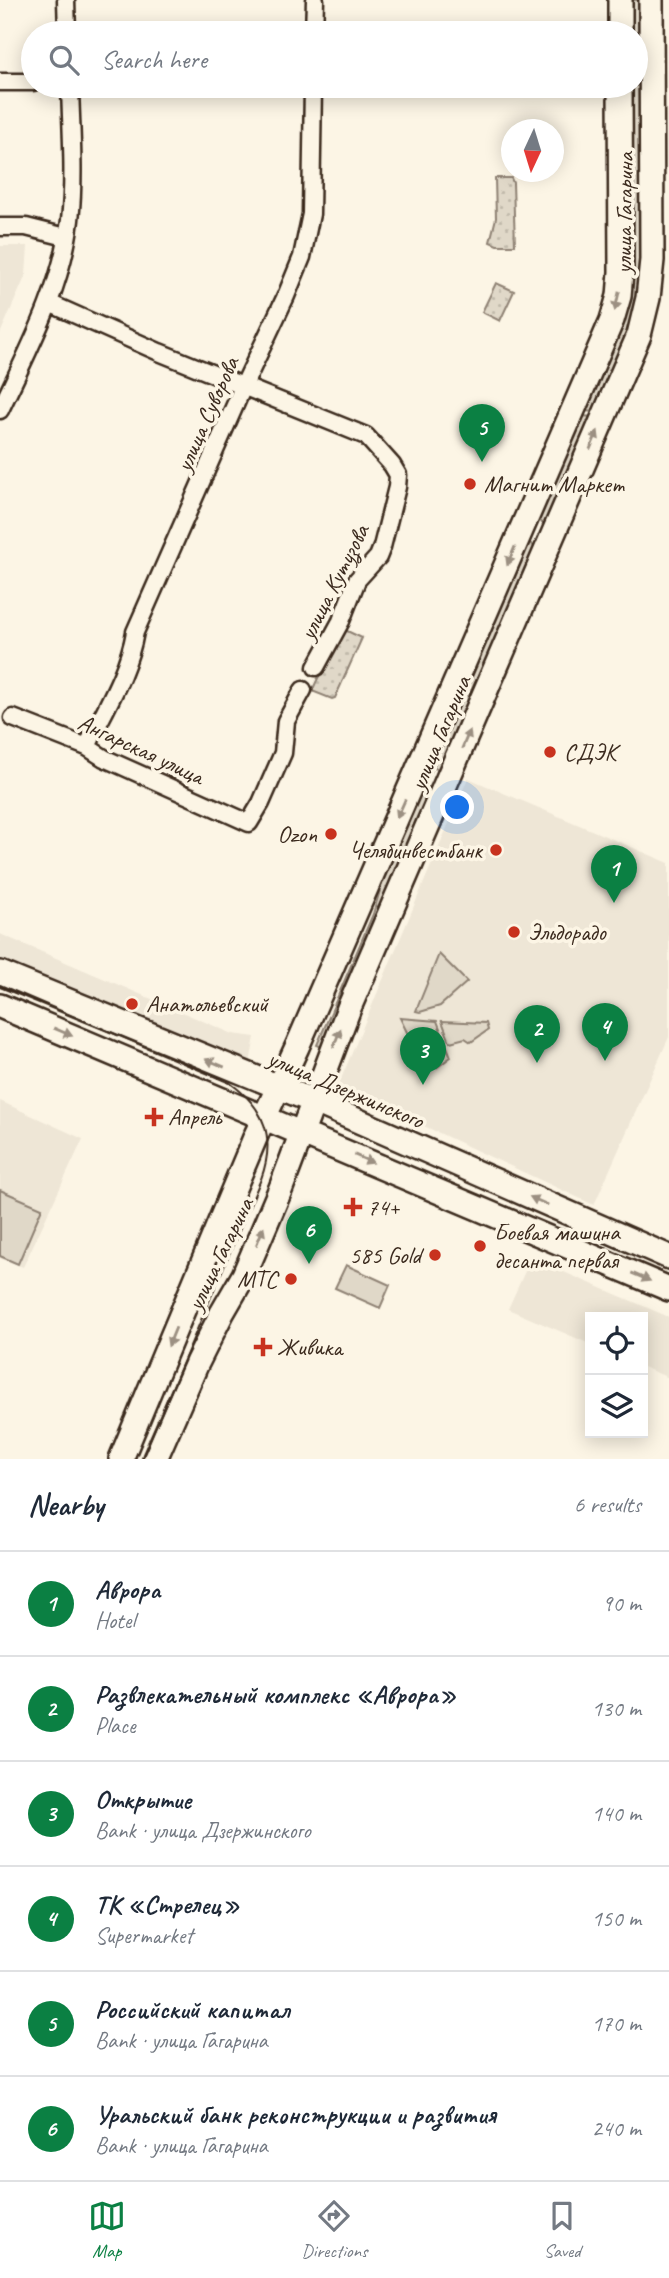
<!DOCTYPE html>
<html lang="en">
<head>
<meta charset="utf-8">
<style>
  body { margin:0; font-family:Caveat,sans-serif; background:#f6f6f7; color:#1f2937 }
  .controls { position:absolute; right:21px; bottom:21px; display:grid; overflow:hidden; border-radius:0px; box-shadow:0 4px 18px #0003 }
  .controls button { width:63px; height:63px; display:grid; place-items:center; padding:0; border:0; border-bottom:2px solid #e0e1e3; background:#fff; color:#1f2937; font:35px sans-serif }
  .compass { position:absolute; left:501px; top:119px; width:63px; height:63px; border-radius:50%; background:#fff; box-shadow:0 4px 18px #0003; rotate:184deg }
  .you { position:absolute; left:458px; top:808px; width:24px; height:24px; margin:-18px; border:5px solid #fff; border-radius:50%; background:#1a73e8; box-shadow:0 0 0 10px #1a73e833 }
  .badge { display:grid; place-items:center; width:46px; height:46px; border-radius:50%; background:#0b8043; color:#fff; font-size:23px; font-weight:700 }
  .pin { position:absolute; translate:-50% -58px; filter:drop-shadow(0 2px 4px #0008) }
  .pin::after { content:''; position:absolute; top:37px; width:24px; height:21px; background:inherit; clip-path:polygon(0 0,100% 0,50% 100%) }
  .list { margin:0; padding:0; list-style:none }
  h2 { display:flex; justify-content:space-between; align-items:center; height:91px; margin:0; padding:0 28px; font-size:30px }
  h2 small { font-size:23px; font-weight:400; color:#747a83 }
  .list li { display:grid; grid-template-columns:46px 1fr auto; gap:21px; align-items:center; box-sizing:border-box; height:105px; padding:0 28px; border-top:2px solid #e0e1e3 }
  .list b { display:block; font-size:26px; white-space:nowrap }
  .list p { margin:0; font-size:23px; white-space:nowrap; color:#747a83 }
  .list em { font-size:23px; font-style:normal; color:#747a83 }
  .icon { flex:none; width:38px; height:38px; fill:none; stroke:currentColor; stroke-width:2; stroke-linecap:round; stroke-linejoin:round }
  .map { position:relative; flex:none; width:669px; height:1459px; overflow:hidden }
  .search { position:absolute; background:#fff; box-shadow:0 4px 18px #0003; left:21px; right:21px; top:21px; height:77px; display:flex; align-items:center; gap:18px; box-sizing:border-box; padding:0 24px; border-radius:38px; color:#747a83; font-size:26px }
  .sheet { height:721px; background:#fff }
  nav { display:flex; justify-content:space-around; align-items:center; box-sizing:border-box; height:98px; border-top:2px solid #e0e1e3; background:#fff; font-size:19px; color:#747a83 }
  nav a { display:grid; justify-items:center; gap:4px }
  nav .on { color:#0b8043 }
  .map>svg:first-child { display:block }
  .built { fill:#eee6d6 }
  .grass { fill:#e0d8c8; stroke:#8e8173; stroke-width:2 }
  .park { fill:url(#park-dots); stroke:#8e8173; stroke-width:2 }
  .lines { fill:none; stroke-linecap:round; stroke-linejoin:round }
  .minor-casing { stroke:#3b2a1e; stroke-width:21 }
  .secondary-casing { stroke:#3b2a1e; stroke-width:28 }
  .minor { stroke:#fcf5e5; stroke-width:16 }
  .secondary { stroke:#fcf5e5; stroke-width:23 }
  .tram { stroke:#3b2a1e; stroke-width:2 }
  .oneway { fill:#9c9082 }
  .poi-dot { fill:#c8321e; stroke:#fcf5e5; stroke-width:2.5 }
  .labels { text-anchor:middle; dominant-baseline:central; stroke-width:7; stroke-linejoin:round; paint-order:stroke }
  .street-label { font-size:24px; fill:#3b2a1e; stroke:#fcf5e5 }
  .poi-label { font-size:24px; fill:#3b2a1e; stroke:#fcf5e5; text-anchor:start }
</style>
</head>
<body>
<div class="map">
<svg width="669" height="1459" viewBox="0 0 669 1459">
  <defs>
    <pattern id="park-dots" width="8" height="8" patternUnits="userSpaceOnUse" patternTransform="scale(1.75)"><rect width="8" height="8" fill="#e0d8c8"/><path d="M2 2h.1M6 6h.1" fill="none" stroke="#c1baab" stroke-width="1.8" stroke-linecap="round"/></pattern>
  </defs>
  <rect width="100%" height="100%" fill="#fcf5e5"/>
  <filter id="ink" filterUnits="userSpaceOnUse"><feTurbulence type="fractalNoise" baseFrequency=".0143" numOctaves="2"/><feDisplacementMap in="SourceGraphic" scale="14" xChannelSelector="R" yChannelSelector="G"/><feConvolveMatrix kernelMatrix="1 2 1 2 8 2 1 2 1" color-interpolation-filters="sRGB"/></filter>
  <g filter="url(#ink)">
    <path class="built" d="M0 246H28L26 275 0 334Z
      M468 778 669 863V1037L594 1205 338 1086Z
      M0 934 233 1034 255 1037 250 1063 0 963Z
      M0 1101 83 1139 23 1267 0 1258Z
      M531 1258 669 1317V1378L643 1367V1317H590V1344L508 1309Z"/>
    <path class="grass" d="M629 0H641L642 264C636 321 618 359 596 412L584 411 620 327 630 86H636V33H629Z
      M581 416 594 417 547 523H542L538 517Z
      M530 543 537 549 440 769 433 768 432 763 525 545Z
      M422 786 430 787 431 793 322 1047 317 1045 373 914 390 857Z
      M439 954 467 982 440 1006 420 1012 416 1011Z
      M400 1018 437 1021 451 1057 436 1068 421 1061Z
      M442 1021 486 1023 488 1030 471 1042 465 1038 450 1042Z
      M0 1190 42 1208 18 1264 0 1256Z
      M346 1265 390 1285 380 1308 335 1288Z"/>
    <path class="park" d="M495 178H511L513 183 515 245H497L490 242 496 218Z
      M496 283 514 291 500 321 482 312Z
      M345 630 362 638 335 698 332 699 312 691 339 633Z"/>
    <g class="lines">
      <g class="minor-casing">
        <path id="minor" d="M66 0 67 33
          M314 33 315 0
          M0 82H33
          M0 227H26L66 237
          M49 303 159 352 366 436 392 465 398 475 397 487 382 547 378 557 357 580 341 621 316 667
          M0 410C29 349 62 288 70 220 75 176 71 129 70 86
          M13 718 87 747 104 758 249 823 261 803 283 753 286 721 303 690
          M87 747C104 710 128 673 135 632L243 387 286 296 302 257 311 214 313 86"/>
      </g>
      <g class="secondary-casing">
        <path id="secondary" d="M620 0V33
          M0 973 313 1101 669 1257
          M0 1006 669 1289
          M121 1459 257 1133 297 1047 417 771 612 320 619 296 621 272 620 86
          M155 1459 197 1363 222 1313 244 1275 281 1188 349 1008 639 335 648 298 652 260 651 0"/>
      </g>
      <use href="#minor" class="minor"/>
      <use href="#secondary" class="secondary"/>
      <path class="tram" d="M0 985 230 1083C265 1108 276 1138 261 1179L142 1459"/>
    </g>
    <defs><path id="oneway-solid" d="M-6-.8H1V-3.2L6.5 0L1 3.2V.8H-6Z" transform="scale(1.75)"/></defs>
    <g class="oneway">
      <use href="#oneway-solid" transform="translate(617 301) rotate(103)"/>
      <use href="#oneway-solid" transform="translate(594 440) rotate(-67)"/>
      <use href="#oneway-solid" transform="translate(511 556) rotate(113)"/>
      <use href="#oneway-solid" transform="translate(466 739) rotate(-67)"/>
      <use href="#oneway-solid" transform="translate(401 809) rotate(114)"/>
      <use href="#oneway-solid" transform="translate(63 1032) rotate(23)"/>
      <use href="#oneway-solid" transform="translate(337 1038) rotate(-69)"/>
      <use href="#oneway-solid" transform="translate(215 1063) rotate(-157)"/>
      <use href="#oneway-solid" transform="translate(364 1159) rotate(23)"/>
      <use href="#oneway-solid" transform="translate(539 1201) rotate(-156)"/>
      <use href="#oneway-solid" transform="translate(260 1236) rotate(-68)"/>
      <use href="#oneway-solid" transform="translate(641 1277) rotate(23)"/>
      <use href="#oneway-solid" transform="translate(172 1337) rotate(112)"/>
    </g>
  </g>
  <g class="poi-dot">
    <circle cx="470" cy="484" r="7"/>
    <circle cx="550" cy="752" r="7"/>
    <circle cx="331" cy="834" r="7"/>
    <circle cx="496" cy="850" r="7"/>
    <circle cx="514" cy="932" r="7"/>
    <circle cx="132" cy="1004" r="7"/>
    <path d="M150.5 1106.5h7v7h7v7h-7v7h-7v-7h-7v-7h7z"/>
    <path d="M349.5 1196.5h7v7h7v7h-7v7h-7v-7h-7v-7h7z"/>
    <circle cx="480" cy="1246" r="7"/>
    <circle cx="435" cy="1255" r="7"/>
    <circle cx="291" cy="1279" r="7"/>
    <path d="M259.5 1336.5h7v7h7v7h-7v7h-7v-7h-7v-7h7z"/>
  </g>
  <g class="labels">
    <g class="street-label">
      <text transform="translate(624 213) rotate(-89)">улица Гагарина</text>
      <text transform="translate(207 414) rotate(-66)">улица Суворова</text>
      <text transform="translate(334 582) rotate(-63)">улица Кутузова</text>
      <text transform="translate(440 733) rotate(-67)">улица Гагарина</text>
      <text transform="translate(141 749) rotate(25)">Ангарская улица</text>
      <text transform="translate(346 1089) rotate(23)">улица Дзержинского</text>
      <text transform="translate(220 1254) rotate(-64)">улица Гагарина</text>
    </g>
    <g class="poi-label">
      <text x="484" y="484">Магнит Маркет</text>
      <text x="564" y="752">СДЭК</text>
      <text x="317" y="834" text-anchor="end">Ozon</text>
      <text x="482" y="850" text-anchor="end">Челябинвестбанк</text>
      <text x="528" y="932">Эльдорадо</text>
      <text x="146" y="1004">Анатольевский</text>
      <text x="168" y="1117">Апрель</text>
      <text x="367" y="1207">74+</text>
      <text x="494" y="1232">Боевая машина<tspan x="494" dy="28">десанта первая</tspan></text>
      <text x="421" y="1255" text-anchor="end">585 Gold</text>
      <text x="277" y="1279" text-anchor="end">МТС</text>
      <text x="277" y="1347">Живика</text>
    </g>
  </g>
</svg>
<div class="controls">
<button><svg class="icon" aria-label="locate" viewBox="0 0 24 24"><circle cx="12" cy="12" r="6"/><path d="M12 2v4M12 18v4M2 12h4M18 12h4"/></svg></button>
<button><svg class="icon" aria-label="layers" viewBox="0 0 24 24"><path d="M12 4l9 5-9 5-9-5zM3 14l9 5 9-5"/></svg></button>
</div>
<svg class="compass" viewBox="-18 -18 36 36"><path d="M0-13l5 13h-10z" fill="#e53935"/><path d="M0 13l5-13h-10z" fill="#747a83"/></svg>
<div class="you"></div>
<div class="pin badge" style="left:614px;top:903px">1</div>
<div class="pin badge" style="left:537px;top:1063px">2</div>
<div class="pin badge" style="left:423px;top:1085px">3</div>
<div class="pin badge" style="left:605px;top:1061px">4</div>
<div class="pin badge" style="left:482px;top:462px">5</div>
<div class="pin badge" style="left:309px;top:1264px">6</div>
<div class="search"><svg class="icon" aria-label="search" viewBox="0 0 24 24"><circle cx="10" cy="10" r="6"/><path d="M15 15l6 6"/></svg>Search here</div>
</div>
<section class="sheet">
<h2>Nearby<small>6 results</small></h2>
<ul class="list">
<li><span class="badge">1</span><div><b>Аврора</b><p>Hotel</p></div><em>90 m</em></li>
<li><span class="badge">2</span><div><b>Развлекательный комплекс «Аврора»</b><p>Place</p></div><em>130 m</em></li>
<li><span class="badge">3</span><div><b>Открытие</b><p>Bank · улица Дзержинского</p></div><em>140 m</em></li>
<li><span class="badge">4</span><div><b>ТК «Стрелец»</b><p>Supermarket</p></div><em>150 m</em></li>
<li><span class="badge">5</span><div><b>Российский капитал</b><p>Bank · улица Гагарина</p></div><em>170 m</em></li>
<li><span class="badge">6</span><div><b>Уральский банк реконструкции и развития</b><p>Bank · улица Гагарина</p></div><em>240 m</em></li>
</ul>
</section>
<nav>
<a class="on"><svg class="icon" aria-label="map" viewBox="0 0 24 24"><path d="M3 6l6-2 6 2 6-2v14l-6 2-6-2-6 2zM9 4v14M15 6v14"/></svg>Map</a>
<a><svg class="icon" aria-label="directions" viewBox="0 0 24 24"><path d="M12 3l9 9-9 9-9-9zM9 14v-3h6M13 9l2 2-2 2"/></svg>Directions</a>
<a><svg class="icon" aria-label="saved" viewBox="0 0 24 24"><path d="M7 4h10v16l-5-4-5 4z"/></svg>Saved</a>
</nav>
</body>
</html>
